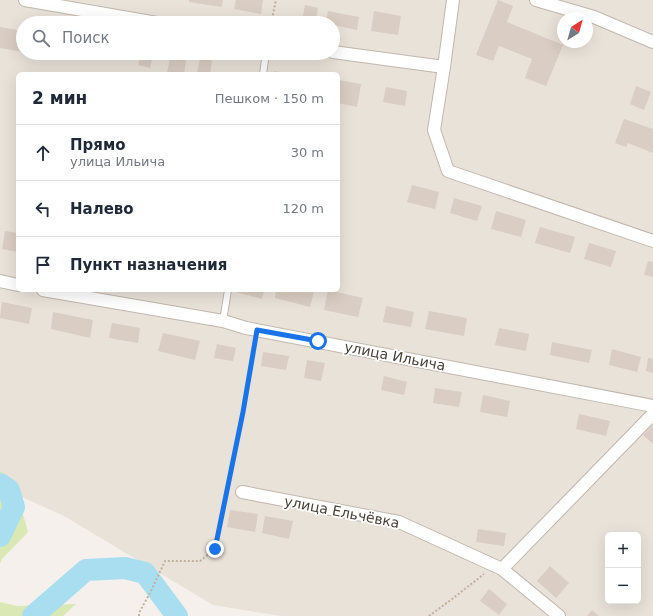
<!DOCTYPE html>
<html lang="ru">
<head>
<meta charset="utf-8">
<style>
  body { margin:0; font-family:"DejaVu Sans",sans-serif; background:#f6f6f7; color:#1f2937 }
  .controls { position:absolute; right:12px; bottom:12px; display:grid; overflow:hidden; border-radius:6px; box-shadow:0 4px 16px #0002 }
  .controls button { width:36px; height:36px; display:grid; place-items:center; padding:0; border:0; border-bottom:1px solid #e0e1e3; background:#fff; color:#1f2937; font:20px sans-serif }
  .compass { position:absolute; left:557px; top:12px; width:36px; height:36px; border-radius:50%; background:#fff; box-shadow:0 4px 16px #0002; rotate:37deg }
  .stop { position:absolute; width:12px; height:12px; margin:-9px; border:3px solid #1a73e8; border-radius:50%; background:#fff }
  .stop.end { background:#1a73e8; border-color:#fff; box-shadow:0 1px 4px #0008 }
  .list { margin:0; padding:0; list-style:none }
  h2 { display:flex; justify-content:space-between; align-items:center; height:52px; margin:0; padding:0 16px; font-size:17px }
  h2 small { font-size:13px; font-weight:400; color:#747a83 }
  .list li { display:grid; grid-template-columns:26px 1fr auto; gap:12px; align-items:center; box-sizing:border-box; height:56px; padding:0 16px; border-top:1px solid #e0e1e3 }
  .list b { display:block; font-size:15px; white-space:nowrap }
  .list p { margin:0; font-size:13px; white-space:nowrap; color:#747a83 }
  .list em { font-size:13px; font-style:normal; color:#747a83 }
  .icon { flex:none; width:22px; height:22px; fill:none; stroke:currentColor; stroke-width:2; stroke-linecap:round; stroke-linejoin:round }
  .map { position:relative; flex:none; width:653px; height:616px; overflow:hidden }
  .search { position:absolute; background:#fff; box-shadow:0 4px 16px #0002; left:16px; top:16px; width:324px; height:44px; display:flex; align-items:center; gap:10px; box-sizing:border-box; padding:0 14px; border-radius:22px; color:#747a83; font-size:15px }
  .panel { position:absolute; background:#fff; box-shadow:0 4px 16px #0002; left:16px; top:72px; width:324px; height:220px; border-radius:6px }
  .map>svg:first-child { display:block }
  .residential { fill:#e9e2d9; fill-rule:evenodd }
  .green { fill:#d9e8b4 }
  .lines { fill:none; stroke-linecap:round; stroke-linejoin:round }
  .river { stroke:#a9def0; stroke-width:22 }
  .building { fill:#dacdc3 }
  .lane-casing { stroke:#c1b7ad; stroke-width:8 }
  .street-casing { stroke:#c1b7ad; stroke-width:14 }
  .path { stroke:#c2b09e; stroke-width:2; stroke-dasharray:2 2; stroke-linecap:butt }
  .lane { stroke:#fff; stroke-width:6 }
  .street { stroke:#fff; stroke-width:12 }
  .route { stroke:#1a73e8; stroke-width:5 }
  .labels { text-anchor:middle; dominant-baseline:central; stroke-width:3.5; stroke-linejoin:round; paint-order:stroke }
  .street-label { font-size:14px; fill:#494038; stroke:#fff }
</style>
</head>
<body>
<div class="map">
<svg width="653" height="616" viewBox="0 0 653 616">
  <rect width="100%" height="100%" fill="#f5f0eb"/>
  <path class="residential" d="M0 0H653V616H281L213 605 64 516 0 487ZM563 18H587V42H563ZM23 23H333V53H23ZM18 74H338V290H18ZM608 535H638V601H608Z"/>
  <path class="green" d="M0 471 13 479 28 532 2 559 0 564Z
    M0 602 17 606 76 604 63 616H0Z"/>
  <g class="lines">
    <path class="river" d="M0 484 9 490 14 507 0 536
      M33 616 86 570 125 568 145 573 177 616"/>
  </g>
  <path class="building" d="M189 0H223L222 7 189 2Z
    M236 0H263L261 14 234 9Z
    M498 0 513 6 507 22 563 45 546 86 525 78 532 59 499 46 493 61 476 55Z
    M305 5 318 8 315 23 302 21Z
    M328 11 359 17 357 30 333 25V23H326Z
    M374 11 401 16 398 35 371 31Z
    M0 27 23 31V52L0 48Z
    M88 53H114L113 58Z
    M141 53H153L150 68 138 65Z
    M171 53 187 55 184 74 167 73Z
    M200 58 212 60 210 74H197Z
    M274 71 287 73V74H274Z
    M338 80 361 84 357 107 338 103Z
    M636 86 651 92 644 110 630 104Z
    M386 87 407 91 405 106 383 102Z
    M624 119 653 129V153L628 143 626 147 615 143Z
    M412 185 439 192 435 209 407 202Z
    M454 198 482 206 477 221 450 213Z
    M496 211 526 220 521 237 491 229Z
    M540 227 575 237 570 253 535 243Z
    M5 231 18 233V252L2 249Z
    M589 243 616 251 611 267 584 259Z
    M648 261 653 262V277L644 275Z
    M236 290H264L262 299 236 292Z
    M276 290 314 291 310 307 275 298Z
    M328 290 363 298 358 317 324 310Z
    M2 302 32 308 29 324 0 318Z
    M386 306 414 312 411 327 383 322Z
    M429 311 467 318 464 336 425 329Z
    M53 312 93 320 90 338 51 329Z
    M112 323 140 328 138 343 109 338Z
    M499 328 529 334 526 351 495 345Z
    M163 333 200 341 195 360 158 351Z
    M552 342 592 350 589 363 550 355Z
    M217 344 236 348 233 361 214 358Z
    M612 349 641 357 637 372 609 365Z
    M263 352 289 356 286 370 261 366Z
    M648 358 653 359V373L646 371Z
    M307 360 325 363 321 381 304 378Z
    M384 376 407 382 404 395 381 390Z
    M435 388 462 392 459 407 433 403Z
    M483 395 510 401 507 417 480 412Z
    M579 414 610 421 606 436 576 429Z
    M652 426 653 428V444L643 435Z
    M230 510 258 514 255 532 227 527Z
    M265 516 293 521 289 539 262 533Z
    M478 529 506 533 504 546 476 542Z
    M550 566 569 583 556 598 537 581Z
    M489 589 507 604 499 615 480 601Z
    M592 610 599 616H587Z"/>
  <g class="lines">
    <g class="lane-casing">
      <path id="lane" d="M263 74 266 53
        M223 321 228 290"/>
    </g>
    <g class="street-casing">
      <path id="street" d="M25 0 157 23
        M453 0 444 67 434 130 448 171 653 241
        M536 0 594 17 653 42
        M333 52 444 67
        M0 281 18 285
        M43 290 223 321 246 328 653 406
        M242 492 399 522 502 569 559 616
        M502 569 653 414"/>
    </g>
    <path class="path" d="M271 23 276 0
      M139 616V613L150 593 165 561H200L215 549 243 412 255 341
      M429 616 452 599 484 574"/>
    <use href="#lane" class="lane"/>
    <use href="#street" class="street"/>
  </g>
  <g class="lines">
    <path class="route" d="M215 549 243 412 257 330 318 341"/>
  </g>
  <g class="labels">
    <g class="street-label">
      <text transform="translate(395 356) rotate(11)">улица Ильича</text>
      <text transform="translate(342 512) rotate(11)">улица Ельчёвка</text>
    </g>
  </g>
</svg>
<div class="controls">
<button>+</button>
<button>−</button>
</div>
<svg class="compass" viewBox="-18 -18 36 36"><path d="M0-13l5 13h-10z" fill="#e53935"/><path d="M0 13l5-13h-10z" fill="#747a83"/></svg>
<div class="stop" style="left:318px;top:341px"></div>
<div class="stop end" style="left:215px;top:549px"></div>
<div class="search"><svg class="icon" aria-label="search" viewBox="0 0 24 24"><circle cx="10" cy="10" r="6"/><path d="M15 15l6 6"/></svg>Поиск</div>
<section class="panel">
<h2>2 мин<small>Пешком · 150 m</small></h2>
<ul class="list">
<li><svg class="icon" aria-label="ahead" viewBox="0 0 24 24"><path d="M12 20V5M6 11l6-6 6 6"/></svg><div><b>Прямо</b><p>улица Ильича</p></div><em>30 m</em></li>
<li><svg class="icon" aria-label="left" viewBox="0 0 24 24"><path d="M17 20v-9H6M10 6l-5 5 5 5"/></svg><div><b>Налево</b></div><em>120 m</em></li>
<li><svg class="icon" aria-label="arrive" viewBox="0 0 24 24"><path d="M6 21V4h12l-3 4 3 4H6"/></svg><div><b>Пункт назначения</b></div></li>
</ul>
</section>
</div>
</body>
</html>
